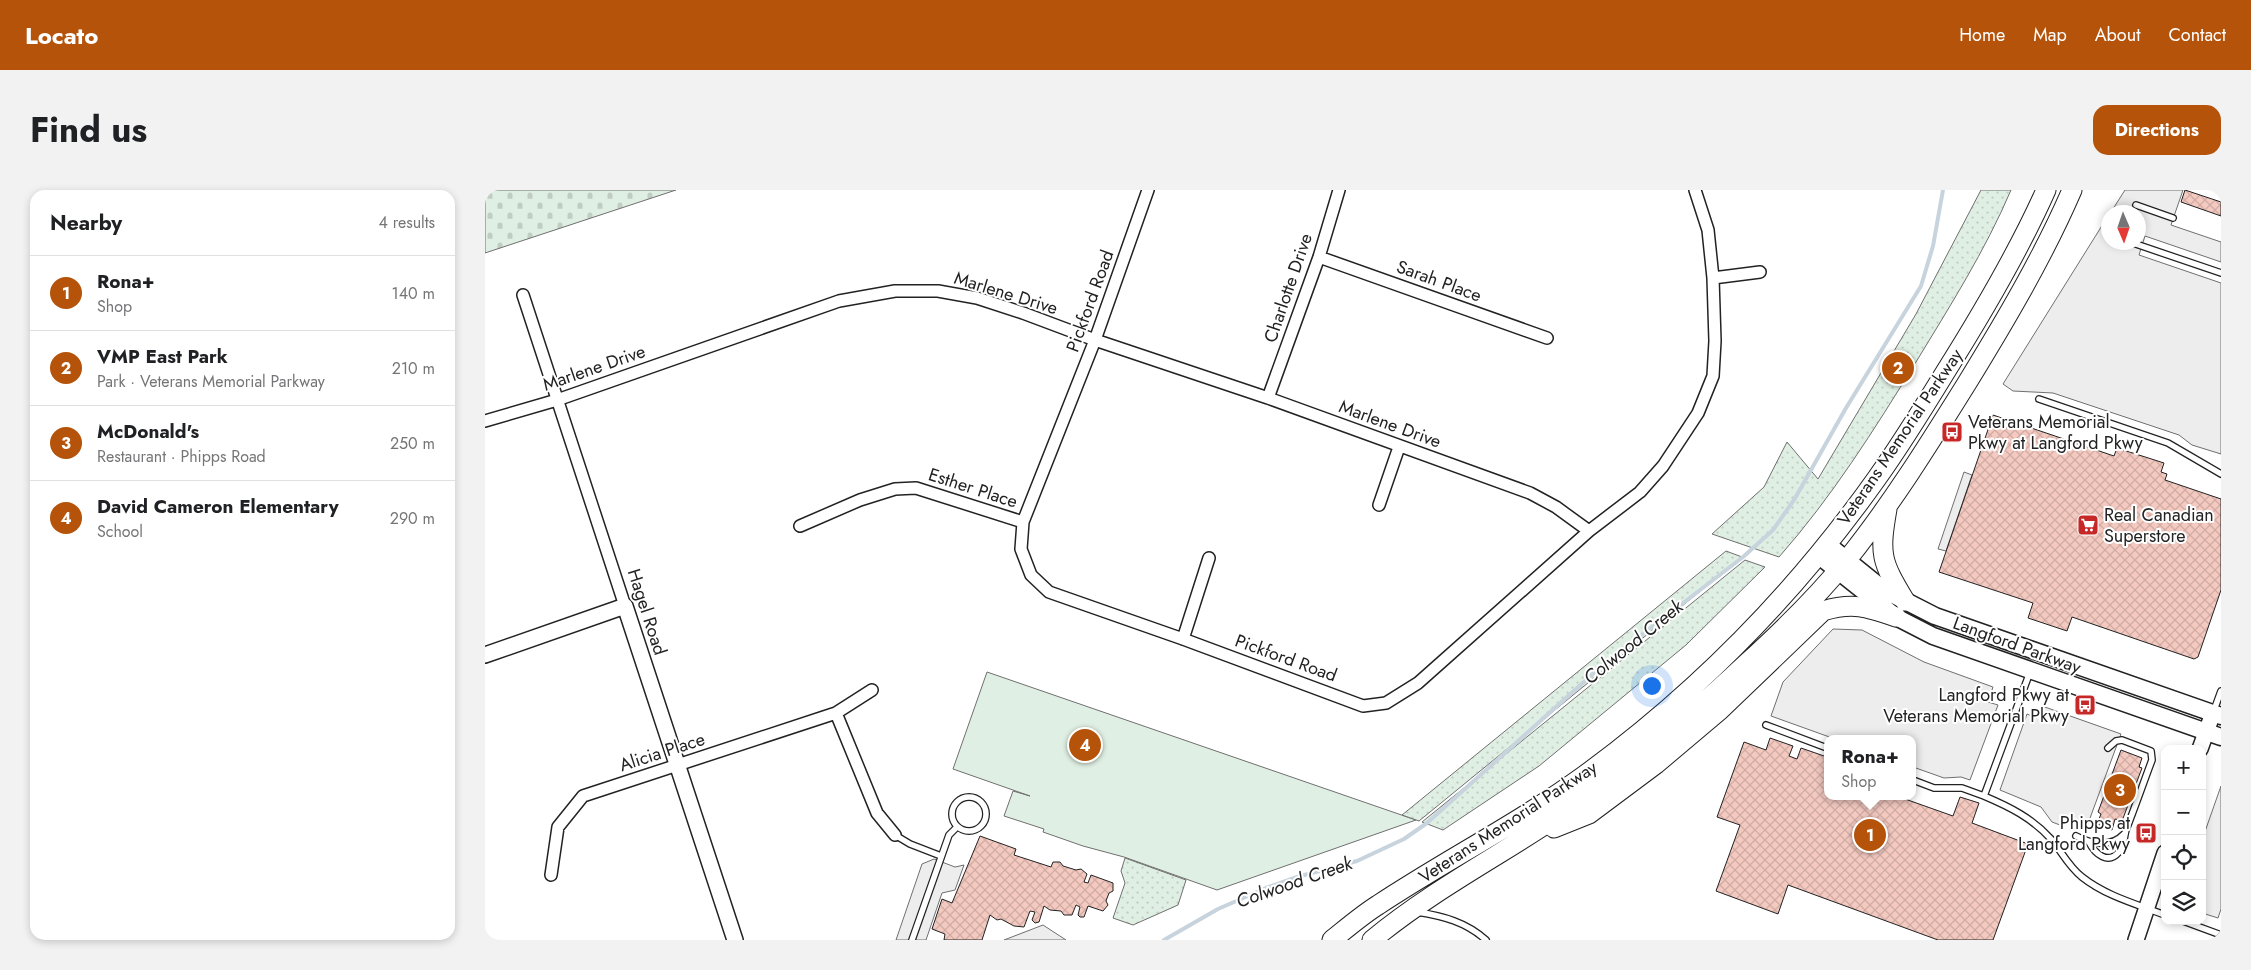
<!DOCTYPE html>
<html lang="en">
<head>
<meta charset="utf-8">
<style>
  body { margin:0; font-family:Jost,sans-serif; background:#f2f2f2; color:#202124 }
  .controls { position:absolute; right:15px; bottom:15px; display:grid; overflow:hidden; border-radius:10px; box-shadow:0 2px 8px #0003 }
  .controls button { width:45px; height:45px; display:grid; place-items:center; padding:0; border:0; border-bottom:1px solid #e0e0e0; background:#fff; color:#202124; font:25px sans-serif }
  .compass { position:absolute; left:1616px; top:15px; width:45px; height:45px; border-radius:50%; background:#fff; box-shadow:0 2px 8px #0003; rotate:178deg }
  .you { position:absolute; left:1166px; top:495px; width:18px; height:18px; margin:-12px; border:4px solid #fff; border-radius:50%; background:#1a73e8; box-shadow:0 0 0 8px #1a73e833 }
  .badge { display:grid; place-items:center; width:32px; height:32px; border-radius:50%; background:#b45309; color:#fff; font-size:16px; font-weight:700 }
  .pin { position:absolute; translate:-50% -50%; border:2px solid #fff; box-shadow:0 1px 5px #0006 }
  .popup { position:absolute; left:1339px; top:545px; width:92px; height:65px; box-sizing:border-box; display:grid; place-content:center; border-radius:10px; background:#fff; filter:drop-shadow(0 1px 4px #0005); font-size:16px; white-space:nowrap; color:#757577 }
  .popup b { font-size:19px; color:#202124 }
  .popup::after { content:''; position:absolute; left:50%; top:100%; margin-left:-10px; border:10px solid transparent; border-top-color:#fff }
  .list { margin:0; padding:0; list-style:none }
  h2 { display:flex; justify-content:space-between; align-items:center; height:65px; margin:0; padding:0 20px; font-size:21px }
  h2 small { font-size:16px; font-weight:400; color:#757577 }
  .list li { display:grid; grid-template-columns:32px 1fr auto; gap:15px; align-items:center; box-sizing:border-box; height:75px; padding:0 20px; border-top:1px solid #e0e0e0 }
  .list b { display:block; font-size:19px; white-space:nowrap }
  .list p { margin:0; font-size:16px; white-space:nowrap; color:#757577 }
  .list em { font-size:16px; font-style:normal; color:#757577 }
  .icon { flex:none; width:28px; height:28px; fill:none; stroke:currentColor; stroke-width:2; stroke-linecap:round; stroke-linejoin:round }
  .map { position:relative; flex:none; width:1736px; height:750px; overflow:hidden; border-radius:15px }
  header { display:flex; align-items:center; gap:30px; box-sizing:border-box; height:70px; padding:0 25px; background:#b45309; color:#fff }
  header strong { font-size:24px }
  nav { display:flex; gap:28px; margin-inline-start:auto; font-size:18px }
  .intro { display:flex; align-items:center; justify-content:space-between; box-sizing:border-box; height:120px; padding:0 30px }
  h1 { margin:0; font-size:35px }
  .button { padding:12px 22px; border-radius:15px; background:#b45309; color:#fff; font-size:18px; font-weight:700 }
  main { display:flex; gap:30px; padding:0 30px }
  aside { flex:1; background:#fff; border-radius:15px; box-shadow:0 2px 8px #0003 }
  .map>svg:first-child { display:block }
  .grass { fill:#e0efe3; stroke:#6f6f6f }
  .cemetery { fill:url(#cemetery-stones); stroke:#6f6f6f }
  .park { fill:url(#park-dots); stroke:#6f6f6f }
  .parking { fill:#ededed; stroke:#6f6f6f }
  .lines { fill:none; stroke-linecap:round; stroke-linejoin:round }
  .stream { stroke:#c7d3dd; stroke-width:4 }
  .building { fill:url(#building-cross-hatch); stroke:#222 }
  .service-casing { stroke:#222; stroke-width:8 }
  .minor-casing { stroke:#222; stroke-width:14 }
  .tertiary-casing { stroke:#222; stroke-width:18 }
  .secondary-casing { stroke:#222; stroke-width:19 }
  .primary-casing { stroke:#222; stroke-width:21 }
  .service { stroke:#fff; stroke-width:5.5 }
  .minor { stroke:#fff; stroke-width:11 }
  .tertiary { stroke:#fff; stroke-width:15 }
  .secondary { stroke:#fff; stroke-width:16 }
  .primary { stroke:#fff; stroke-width:19 }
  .labels { text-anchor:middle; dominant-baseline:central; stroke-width:4; stroke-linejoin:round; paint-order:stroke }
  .street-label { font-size:18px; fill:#222; stroke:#fff }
  .poi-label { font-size:18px; fill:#222; stroke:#fff; text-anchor:start }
  .water-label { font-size:19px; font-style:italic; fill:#222; stroke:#fff }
</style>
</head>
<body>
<header>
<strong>Locato</strong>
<nav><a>Home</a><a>Map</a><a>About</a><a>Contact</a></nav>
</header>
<div class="intro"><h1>Find us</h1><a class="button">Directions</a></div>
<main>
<aside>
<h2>Nearby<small>4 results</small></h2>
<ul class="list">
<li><span class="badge">1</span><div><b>Rona+</b><p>Shop</p></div><em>140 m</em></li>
<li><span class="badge">2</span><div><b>VMP East Park</b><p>Park · Veterans Memorial Parkway</p></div><em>210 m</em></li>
<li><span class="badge">3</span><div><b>McDonald's</b><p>Restaurant · Phipps Road</p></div><em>250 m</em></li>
<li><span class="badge">4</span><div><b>David Cameron Elementary</b><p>School</p></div><em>290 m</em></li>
</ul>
</aside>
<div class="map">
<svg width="1736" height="750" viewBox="0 0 1736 750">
  <defs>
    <pattern id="cemetery-stones" width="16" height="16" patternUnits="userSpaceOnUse" patternTransform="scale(1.25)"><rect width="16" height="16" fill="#e0efe3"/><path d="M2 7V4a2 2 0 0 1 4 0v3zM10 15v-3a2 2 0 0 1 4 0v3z" fill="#c0cdc2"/></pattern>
    <pattern id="park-dots" width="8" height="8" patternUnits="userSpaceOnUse" patternTransform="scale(1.25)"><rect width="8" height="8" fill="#e0efe3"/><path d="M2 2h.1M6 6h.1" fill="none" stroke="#c0cdc2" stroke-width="1.8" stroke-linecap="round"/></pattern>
    <pattern id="building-cross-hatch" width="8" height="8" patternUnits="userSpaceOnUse" patternTransform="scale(1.25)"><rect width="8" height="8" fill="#f3c9c0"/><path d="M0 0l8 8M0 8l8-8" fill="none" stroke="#d0aca5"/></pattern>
  </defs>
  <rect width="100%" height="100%" fill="#fff"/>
  <path class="grass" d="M502 482 931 630 732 700 639 667 598 656 558 642 559 639 519 626 528 601 545 606 468 579Z"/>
  <path class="cemetery" d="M0 0H191L0 63Z"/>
  <path class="park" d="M1496 0H1526C1500 61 1465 116 1431 172 1389 240 1347 307 1294 367L1227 344 1279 297 1302 252 1333 289 1431 124Z
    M1241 361 1257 367 934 631 917 625Z
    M1260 370 1280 377 1201 455 1054 576 958 640 937 632Z
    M640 668 701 690 693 715 648 735 628 728 640 693 636 681Z"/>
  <path class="parking" d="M1640 0H1698L1686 35 1736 52V72L1660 46 1654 65 1736 93V264L1707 255 1694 245 1568 203 1528 201 1518 194 1623 26 1624 52H1654V22H1626Z
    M1479 282 1487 285 1461 361 1453 359Z
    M1348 439 1377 440 1439 472 1508 497 1503 512 1513 515 1485 590 1476 587 1459 588 1428 577V549H1350L1286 526 1298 492Z
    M1557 516 1636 544 1601 639 1577 630 1575 635 1567 632 1556 617 1515 600 1542 524 1552 528Z
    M1736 596V719L1733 728 1717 723V650Z
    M449 669 470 677 479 675 470 700 457 703 441 750H411L437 674Z
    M558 735 581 750H519Z"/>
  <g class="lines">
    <path class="stream" d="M679 750 733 719 781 698 812 687 872 671 919 649 942 633 1120 473 1258 367 1288 340 1309 310 1361 218 1436 96 1448 56 1458 0"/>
  </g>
  <path class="building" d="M1700 0 1736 12V26L1696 12Z
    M1508 225 1629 266 1632 258 1679 273 1676 282 1682 284 1680 290 1736 309V400L1713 467 1709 469 1587 427 1582 441 1543 428 1548 413 1454 382Z
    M1285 548 1308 556 1304 566 1312 569 1316 558 1342 567V606H1421L1420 609 1468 626 1475 607 1494 613 1487 633 1543 654 1508 750H1453L1303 695 1293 724 1231 701 1255 635 1232 627 1259 552 1281 560Z
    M1636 560 1657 568 1654 577 1657 578 1637 631 1630 629 1627 640 1612 634 1616 624 1613 622Z
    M495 646 531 659 529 665 566 677 568 672H575L578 676 591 680 596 679 602 684 599 692 603 693 606 685 628 693V701L624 703 621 711 623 715 618 721 603 716 599 727H595L593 725 595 717 591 715 587 725H579L576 721 565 720 559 716 554 732 550 733 547 730 550 722 545 721 539 737 529 736 516 729 512 730 505 725 497 750H459L460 744 447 739 457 709 467 713Z"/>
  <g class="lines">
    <g class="service-casing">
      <path id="service" d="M1651 15 1688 28
        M1645 52 1736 83
        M1554 209 1683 253 1736 284
        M1545 482 1499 606C1525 617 1547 628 1566 649 1577 662 1583 676 1597 687 1621 706 1651 714 1680 725
        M1728 523 1736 501
        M1281 535 1342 558
        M1428 590 1449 598H1477L1499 606
        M467 624a17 17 0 1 1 34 0a17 17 0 1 1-34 0Z
        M410 645 425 654 456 666
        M1591 646C1606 654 1626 658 1639 644
        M1604 652C1610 664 1623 675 1634 662 1639 656 1639 647 1641 640 1650 617 1658 594 1667 570L1666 561 1637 550 1631 551 1623 558
        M932 722C958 726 981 732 1001 750
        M1698 731 1736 745
        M427 750 464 645 472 637"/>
    </g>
    <g class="minor-casing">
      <path id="minor" d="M663 0 610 150 538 332 536 359 546 385 564 402 698 449 878 516 901 513 933 493 1104 341 1155 302 1178 276 1213 223 1228 186 1230 151 1228 88 1223 40 1210 0
        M834 67 1062 148
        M1228 88 1275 82
        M38 105 140 416
        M783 208 834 67 854 0
        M0 231 72 210 354 111 410 101H453L492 108 538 123 610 150 783 208 1045 303 1071 317 1104 341
        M894 315 914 257
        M315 336 375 310 410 299 431 298 538 332
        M698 449 724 368
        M351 523 387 500
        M66 685 73 637 98 606 351 523 392 623 410 645"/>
    </g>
    <g class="tertiary-casing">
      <path id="tertiary" d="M0 465 140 416 250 750
        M1715 559 1728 523
        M1651 750 1680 663"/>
    </g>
    <g class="secondary-casing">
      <path id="secondary" d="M1342 354 1399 400 1450 426 1736 526
        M1333 365 1411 427 1448 446 1736 547"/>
    </g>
    <g class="primary-casing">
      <path id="primary" d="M1402 319C1394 365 1396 371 1420 411
        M1069 638 1104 624 1171 574 1235 520 1338 421C1368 412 1382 417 1411 427
        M847 750C862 738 877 725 893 715 961 670 1034 633 1100 585 1212 503 1312 401 1392 288 1417 253 1439 217 1461 181 1498 122 1533 63 1561 0
        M887 750C958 691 1044 651 1118 595 1169 558 1216 516 1262 473 1297 441 1331 408 1361 371 1406 315 1444 254 1482 193 1520 131 1558 67 1587 0"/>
    </g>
    <use href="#service" class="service"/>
    <use href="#minor" class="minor"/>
    <use href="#tertiary" class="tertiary"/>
    <use href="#secondary" class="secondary"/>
    <use href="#primary" class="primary"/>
  </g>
  <defs>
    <g id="bus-square" transform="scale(1.125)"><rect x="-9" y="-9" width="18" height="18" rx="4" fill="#c62828" stroke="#fff"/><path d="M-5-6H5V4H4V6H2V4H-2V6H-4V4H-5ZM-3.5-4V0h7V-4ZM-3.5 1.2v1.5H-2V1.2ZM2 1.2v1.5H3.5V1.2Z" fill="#fff"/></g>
    <g id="supermarket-square" transform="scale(1.125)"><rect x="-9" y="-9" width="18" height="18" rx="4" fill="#c62828" stroke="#fff"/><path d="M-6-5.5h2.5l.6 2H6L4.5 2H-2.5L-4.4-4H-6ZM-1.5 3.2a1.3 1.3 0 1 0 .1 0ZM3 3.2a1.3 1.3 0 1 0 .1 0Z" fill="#fff"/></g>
  </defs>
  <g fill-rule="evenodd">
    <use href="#bus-square" x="1467" y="242"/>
    <use href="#supermarket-square" x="1603" y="335"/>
    <use href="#bus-square" x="1600" y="515"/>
    <use href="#bus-square" x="1661" y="643"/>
  </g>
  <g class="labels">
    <g class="street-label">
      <text transform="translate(954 91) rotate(20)">Sarah Place</text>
      <text transform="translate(803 98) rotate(-71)">Charlotte Drive</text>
      <text transform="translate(521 103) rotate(17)">Marlene Drive</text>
      <text transform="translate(605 111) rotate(-70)">Pickford Road</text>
      <text transform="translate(109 178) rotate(-19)">Marlene Drive</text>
      <text transform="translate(905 234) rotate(20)">Marlene Drive</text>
      <text transform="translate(1415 247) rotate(-56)">Veterans Memorial Parkway</text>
      <text transform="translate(488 298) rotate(18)">Esther Place</text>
      <text transform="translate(162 422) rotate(72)">Hagel Road</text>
      <text transform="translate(1532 455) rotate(20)">Langford Parkway</text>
      <text transform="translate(801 468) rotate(20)">Pickford Road</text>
      <text transform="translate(177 562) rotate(-18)">Alicia Place</text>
      <text transform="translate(1023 632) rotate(-33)">Veterans Memorial Parkway</text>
    </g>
    <g class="poi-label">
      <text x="1483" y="232">Veterans Memorial<tspan x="1483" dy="21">Pkwy at Langford Pkwy</tspan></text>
      <text x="1619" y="325">Real Canadian<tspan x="1619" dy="21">Superstore</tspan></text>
      <text x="1584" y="505" text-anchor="end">Langford Pkwy at<tspan x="1584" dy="21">Veterans Memorial Pkwy</tspan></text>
      <text x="1645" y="633" text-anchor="end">Phipps at<tspan x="1645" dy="21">Langford Pkwy</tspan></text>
    </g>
    <g class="water-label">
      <text transform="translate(1148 452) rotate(-39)">Colwood Creek</text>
      <text transform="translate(809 692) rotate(-19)">Colwood Creek</text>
    </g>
  </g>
</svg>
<div class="controls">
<button>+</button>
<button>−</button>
<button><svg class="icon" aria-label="locate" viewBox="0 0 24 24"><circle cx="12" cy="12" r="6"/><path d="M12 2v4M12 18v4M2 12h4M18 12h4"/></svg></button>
<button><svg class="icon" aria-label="layers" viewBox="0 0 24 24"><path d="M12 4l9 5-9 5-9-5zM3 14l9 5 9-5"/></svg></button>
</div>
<svg class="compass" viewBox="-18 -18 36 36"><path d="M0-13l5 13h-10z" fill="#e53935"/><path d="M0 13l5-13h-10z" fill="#757577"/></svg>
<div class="you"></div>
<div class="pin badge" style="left:1385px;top:645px">1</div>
<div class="popup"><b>Rona+</b>Shop</div>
<div class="pin badge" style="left:1413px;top:178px">2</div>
<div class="pin badge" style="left:1635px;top:600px">3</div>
<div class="pin badge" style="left:600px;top:555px">4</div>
</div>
</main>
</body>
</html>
